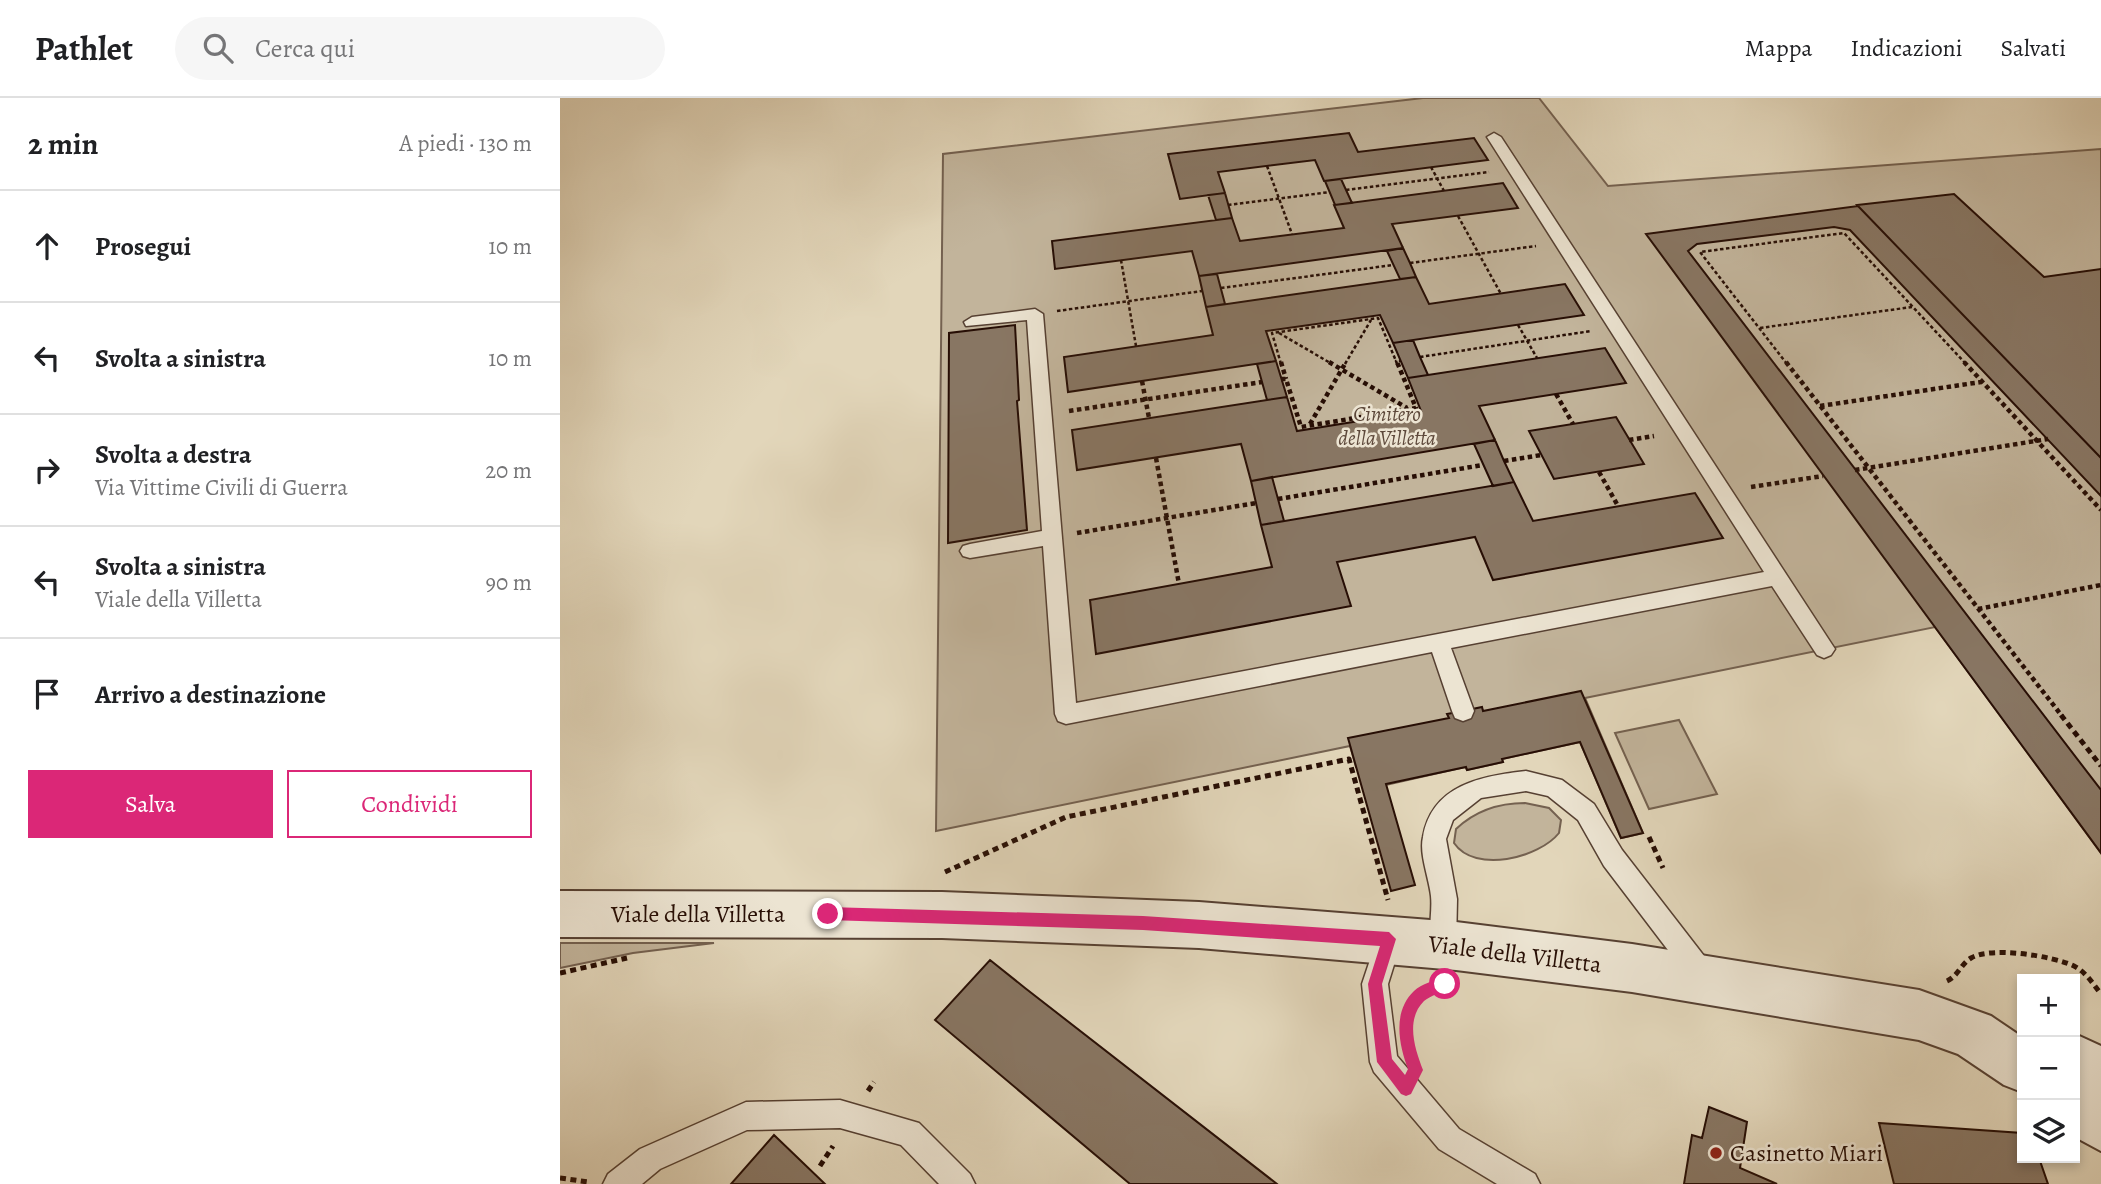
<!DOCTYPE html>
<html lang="it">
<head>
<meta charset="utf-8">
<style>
  body { margin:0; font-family:Alegreya,serif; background:#f6f6f6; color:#202124 }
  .controls { position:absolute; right:21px; bottom:21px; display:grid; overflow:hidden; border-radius:0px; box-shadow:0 4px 10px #0003 }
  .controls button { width:63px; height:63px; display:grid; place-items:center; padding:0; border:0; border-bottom:2px solid #e0e0e0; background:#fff; color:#202124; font:35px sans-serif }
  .stop { position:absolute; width:21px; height:21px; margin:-16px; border:5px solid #db2777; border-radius:50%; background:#fff }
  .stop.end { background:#db2777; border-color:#fff; box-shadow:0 2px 7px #0008 }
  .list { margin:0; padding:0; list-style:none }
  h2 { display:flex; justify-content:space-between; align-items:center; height:91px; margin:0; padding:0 28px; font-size:30px }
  h2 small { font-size:23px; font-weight:400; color:#757577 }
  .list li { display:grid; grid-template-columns:46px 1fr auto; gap:21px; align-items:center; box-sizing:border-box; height:112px; padding:0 28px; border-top:2px solid #e0e0e0 }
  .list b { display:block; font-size:26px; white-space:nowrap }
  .list p { margin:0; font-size:23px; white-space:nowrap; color:#757577 }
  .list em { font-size:23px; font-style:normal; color:#757577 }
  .actions { display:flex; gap:14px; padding:21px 28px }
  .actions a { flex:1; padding:16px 0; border:2px solid #db2777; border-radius:0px; text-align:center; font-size:24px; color:#db2777 }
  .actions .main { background:#db2777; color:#fff }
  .icon { flex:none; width:38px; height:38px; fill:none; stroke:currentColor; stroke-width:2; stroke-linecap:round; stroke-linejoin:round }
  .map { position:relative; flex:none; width:1541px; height:1086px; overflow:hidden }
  header { display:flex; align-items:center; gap:42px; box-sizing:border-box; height:98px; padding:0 35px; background:#fff; border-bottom:2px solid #e0e0e0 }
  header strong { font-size:33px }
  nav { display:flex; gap:38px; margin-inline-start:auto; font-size:24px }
  .search { width:490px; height:63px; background:#f6f6f6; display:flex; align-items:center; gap:18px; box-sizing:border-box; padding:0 24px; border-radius:38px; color:#757577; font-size:26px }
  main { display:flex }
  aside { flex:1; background:#fff }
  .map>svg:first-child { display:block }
  .green { fill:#c2b49b; stroke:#746150; stroke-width:2 }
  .building { fill:#887663; stroke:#270e05; stroke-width:2 }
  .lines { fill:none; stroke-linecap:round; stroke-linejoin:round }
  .service-casing { stroke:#564032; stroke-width:3 }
  .tertiary-casing { stroke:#564032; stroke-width:4 }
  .path-far2 { stroke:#270e05; stroke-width:2.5; stroke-dasharray:3.5 2.5; stroke-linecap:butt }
  .path-far1 { stroke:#270e05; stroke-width:4.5; stroke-dasharray:4.5 3.5; stroke-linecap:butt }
  .path { stroke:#270e05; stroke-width:5; stroke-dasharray:6 4.5; stroke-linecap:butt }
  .service { fill:#ece4d2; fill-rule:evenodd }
  .tertiary { fill:#ece4d2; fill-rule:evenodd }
  .route { fill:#db2777 }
  .poi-dot { fill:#8f2418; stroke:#ece4d2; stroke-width:2.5 }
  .labels { text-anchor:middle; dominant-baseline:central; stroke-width:5; stroke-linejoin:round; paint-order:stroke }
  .park-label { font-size:21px; font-style:italic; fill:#5d483a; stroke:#ece4d2 }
  .near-street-label { font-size:24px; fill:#270e05; stroke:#ece4d2 }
  .near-poi-label { font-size:24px; fill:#270e05; stroke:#ece4d2; text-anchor:start }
</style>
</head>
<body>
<header>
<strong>Pathlet</strong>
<div class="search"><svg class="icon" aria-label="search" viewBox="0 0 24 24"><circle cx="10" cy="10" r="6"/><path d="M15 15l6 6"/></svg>Cerca qui</div>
<nav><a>Mappa</a><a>Indicazioni</a><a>Salvati</a></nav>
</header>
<main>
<aside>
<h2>2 min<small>A piedi · 130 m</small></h2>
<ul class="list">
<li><svg class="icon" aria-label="ahead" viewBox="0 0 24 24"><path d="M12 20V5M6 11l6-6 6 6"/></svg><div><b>Prosegui</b></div><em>10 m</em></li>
<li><svg class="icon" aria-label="left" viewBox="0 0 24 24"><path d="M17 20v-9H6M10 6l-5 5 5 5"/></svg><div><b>Svolta a sinistra</b></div><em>10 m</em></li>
<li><svg class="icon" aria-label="right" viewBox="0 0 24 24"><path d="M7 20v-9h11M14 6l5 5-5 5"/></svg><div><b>Svolta a destra</b><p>Via Vittime Civili di Guerra</p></div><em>20 m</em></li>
<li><svg class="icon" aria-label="left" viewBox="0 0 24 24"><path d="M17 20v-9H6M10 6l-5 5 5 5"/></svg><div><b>Svolta a sinistra</b><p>Viale della Villetta</p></div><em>90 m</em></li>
<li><svg class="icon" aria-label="arrive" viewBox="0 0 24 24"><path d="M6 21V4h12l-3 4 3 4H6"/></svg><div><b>Arrivo a destinazione</b></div></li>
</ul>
<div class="actions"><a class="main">Salva</a><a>Condividi</a></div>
</aside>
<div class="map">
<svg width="1541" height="1086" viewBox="0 0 1541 1086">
  <rect width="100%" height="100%" fill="#e2d6ba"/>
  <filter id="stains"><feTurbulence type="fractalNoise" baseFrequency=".00286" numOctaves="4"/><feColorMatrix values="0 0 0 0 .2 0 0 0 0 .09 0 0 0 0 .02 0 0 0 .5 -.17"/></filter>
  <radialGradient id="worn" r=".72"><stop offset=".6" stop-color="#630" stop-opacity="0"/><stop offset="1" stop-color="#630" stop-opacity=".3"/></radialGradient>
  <path class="green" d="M863 0H979L1048 88 1541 51V755L1375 529 1025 600 1083 735 1061 740 1020 644 942 661 943 664 907 672 905 669 826 687 796 669 790 648 376 733 383 56Z
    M1119 622 1157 696 1089 711 1055 635Z
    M965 705 989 710 1001 722 999 735C979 760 915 776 894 745L896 731C915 713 939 705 965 705Z
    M0 845H154L73 855 0 870Z"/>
  <path class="building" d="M789 35 798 54 914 40 928 62 764 83 755 62 658 74 665 95 620 101 608 56Z
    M781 81 792 105 775 107 765 83Z
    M943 85 958 110 832 126 843 150 639 178 632 153 495 171 492 143 672 120 680 143 784 130 774 107Z
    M665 95 672 120 656 122 648 97Z
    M1394 96 1484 179 1541 171V360L1297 107Z
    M1298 108 1541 360V398L1290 132 1274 129 1137 146 1128 153 1541 692V755L1086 136Z
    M843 150 850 165 856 179 840 181 827 153Z
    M657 176 665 206 646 209 639 178Z
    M856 179 869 206 1005 186 1024 217 833 245 820 217 706 233 716 263 508 294 504 259 653 237 646 209Z
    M455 227 459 302 457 303 467 432 388 445 389 235Z
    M853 242 860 259 868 277 848 280 833 245Z
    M1045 250 1066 285 919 308 935 342 691 383 681 346 517 372 512 332 727 299 737 333 861 313 848 280Z
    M716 263 727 299 707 302 697 266Z
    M1056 319 1084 366 994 381 969 333Z
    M935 342 944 363 954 384 933 388 914 346Z
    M712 379 724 423 701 427 691 383Z
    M954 384 973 423 1135 395 1163 440 933 482 915 439 777 464 791 508 536 556 530 502 712 469 701 427Z
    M1021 593 1083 735 1061 740 1020 644 942 661 943 664 907 672 906 669 826 686 855 787 831 793 788 640 889 620 887 616 903 613 922 609 923 613Z
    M430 862 465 890 717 1086H570L375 922Z
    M1149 1009 1187 1024 1180 1070 1217 1086H1124L1132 1037 1142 1040Z
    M1319 1025 1462 1035V1060H1479L1488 1086H1334Z
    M214 1037 265 1086H171Z"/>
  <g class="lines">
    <g class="service-casing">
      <path id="service" d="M934 35 941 39 1271 545 1275 551 1271 557 1264 560 1257 557 1212 488 891 550 914 613 911 620 903 623 895 620 892 613 872 554 506 626 498 623 495 616 483 448 410 460 403 458 400 453 403 448 410 446 482 433 467 222 406 228 404 224 412 219 475 211 483 216 516 605 1204 474 927 39Z
        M966 673 1002 682 1034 706 1062 752 1151 867 1155 876 1151 885 1142 889 1133 885 1044 768 1018 722 988 698 966 693 921 700 893 722 886 741 897 801 896 847 892 856 883 860 874 856C866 838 873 817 871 798 869 780 859 756 863 739 872 687 921 678 966 673Z
        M829 828 838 832 842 841 828 886 837 958 899 1031 975 1076 980 1086H937L879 1051 814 974 810 964 802 886 820 832Z
        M280 1002 359 1025 410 1076 415 1086H379L341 1047 280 1030 187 1032 100 1071 82 1086H43L48 1076 80 1051 186 1004Z"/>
    </g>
    <g class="tertiary-casing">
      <path id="tertiary" d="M0 793 382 794 639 804 896 824 1072 846 1359 892 1431 918 1462 939V994L1444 987 1398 956 1359 942 1072 894 896 872 639 850 382 840 0 839Z
        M1515 936 1541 948V1053L1515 1039Z"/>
    </g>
    <path class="path-far2" d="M707 68 732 136
      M871 69 884 93
      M786 92 929 74
      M668 107 770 94
      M898 118 941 196
      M561 162 576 248
      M850 165 976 148
      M661 190 833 167
      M497 213 642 193
      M958 227 977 260
      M1200 230 1352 209
      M719 235 772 266
      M860 259 1031 233
      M721 266 712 235 818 220 836 263
      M785 266 811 222
      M837 266 836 263H840
      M1227 266 1140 154 1284 135 1406 266"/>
    <path class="path-far1" d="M721 264 726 281
      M769 264 847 310
      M1226 264 1502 618
      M1404 264 1541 412
      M721 281H726L741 329 856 310 837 264
      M582 283 589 320
      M996 296 1013 326
      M1260 308 1421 284
      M509 313 702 284
      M750 326 786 264
      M1069 342 1094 338
      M596 360 619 486
      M944 363 981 357
      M1295 372 1488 341
      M1039 374 1058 408
      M1191 389 1263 378
      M718 401 923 367
      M517 435 696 405
      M1418 511 1541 487"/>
    <path class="path" d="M1501 617 1541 668
      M1089 739 1103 770
      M385 774 506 719 789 661 828 802
      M0 875 67 860
      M1387 883C1398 878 1401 866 1411 860 1431 848 1493 858 1514 868 1526 874 1533 886 1541 896
      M851 911 860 898 871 890
      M308 993 314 984
      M260 1068 273 1048
      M0 1080 28 1084"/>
    <use href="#service" class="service"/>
    <use href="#tertiary" class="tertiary"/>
  </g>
  <path class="route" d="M268 809 583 818 829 834 836 841 822 886 832 961 845 977 848 971C839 947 832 914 854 893 861 886 876 882 885 878L892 886 890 891C882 894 870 898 864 903 845 922 855 951 863 972L851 996 846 998 841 996 817 964 808 886 820 848 583 832 268 822 261 816Z"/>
  <circle class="poi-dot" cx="1156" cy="1055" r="7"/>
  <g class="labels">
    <g class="park-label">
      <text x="827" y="316">Cimitero<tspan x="827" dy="24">della Villetta</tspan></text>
    </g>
    <g class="near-street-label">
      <text x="138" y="816">Viale della Villetta</text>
      <text transform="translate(955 856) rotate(7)">Viale della Villetta</text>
    </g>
    <g class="near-poi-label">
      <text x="1170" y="1055">Casinetto Miari</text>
    </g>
  </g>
  <rect width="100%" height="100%" filter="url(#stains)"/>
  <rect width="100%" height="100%" fill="url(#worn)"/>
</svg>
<div class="controls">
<button>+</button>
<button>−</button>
<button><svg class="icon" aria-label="layers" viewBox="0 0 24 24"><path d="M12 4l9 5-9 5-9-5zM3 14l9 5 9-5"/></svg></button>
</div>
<div class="stop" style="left:885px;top:886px"></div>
<div class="stop end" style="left:268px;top:816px"></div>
</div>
</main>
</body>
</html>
